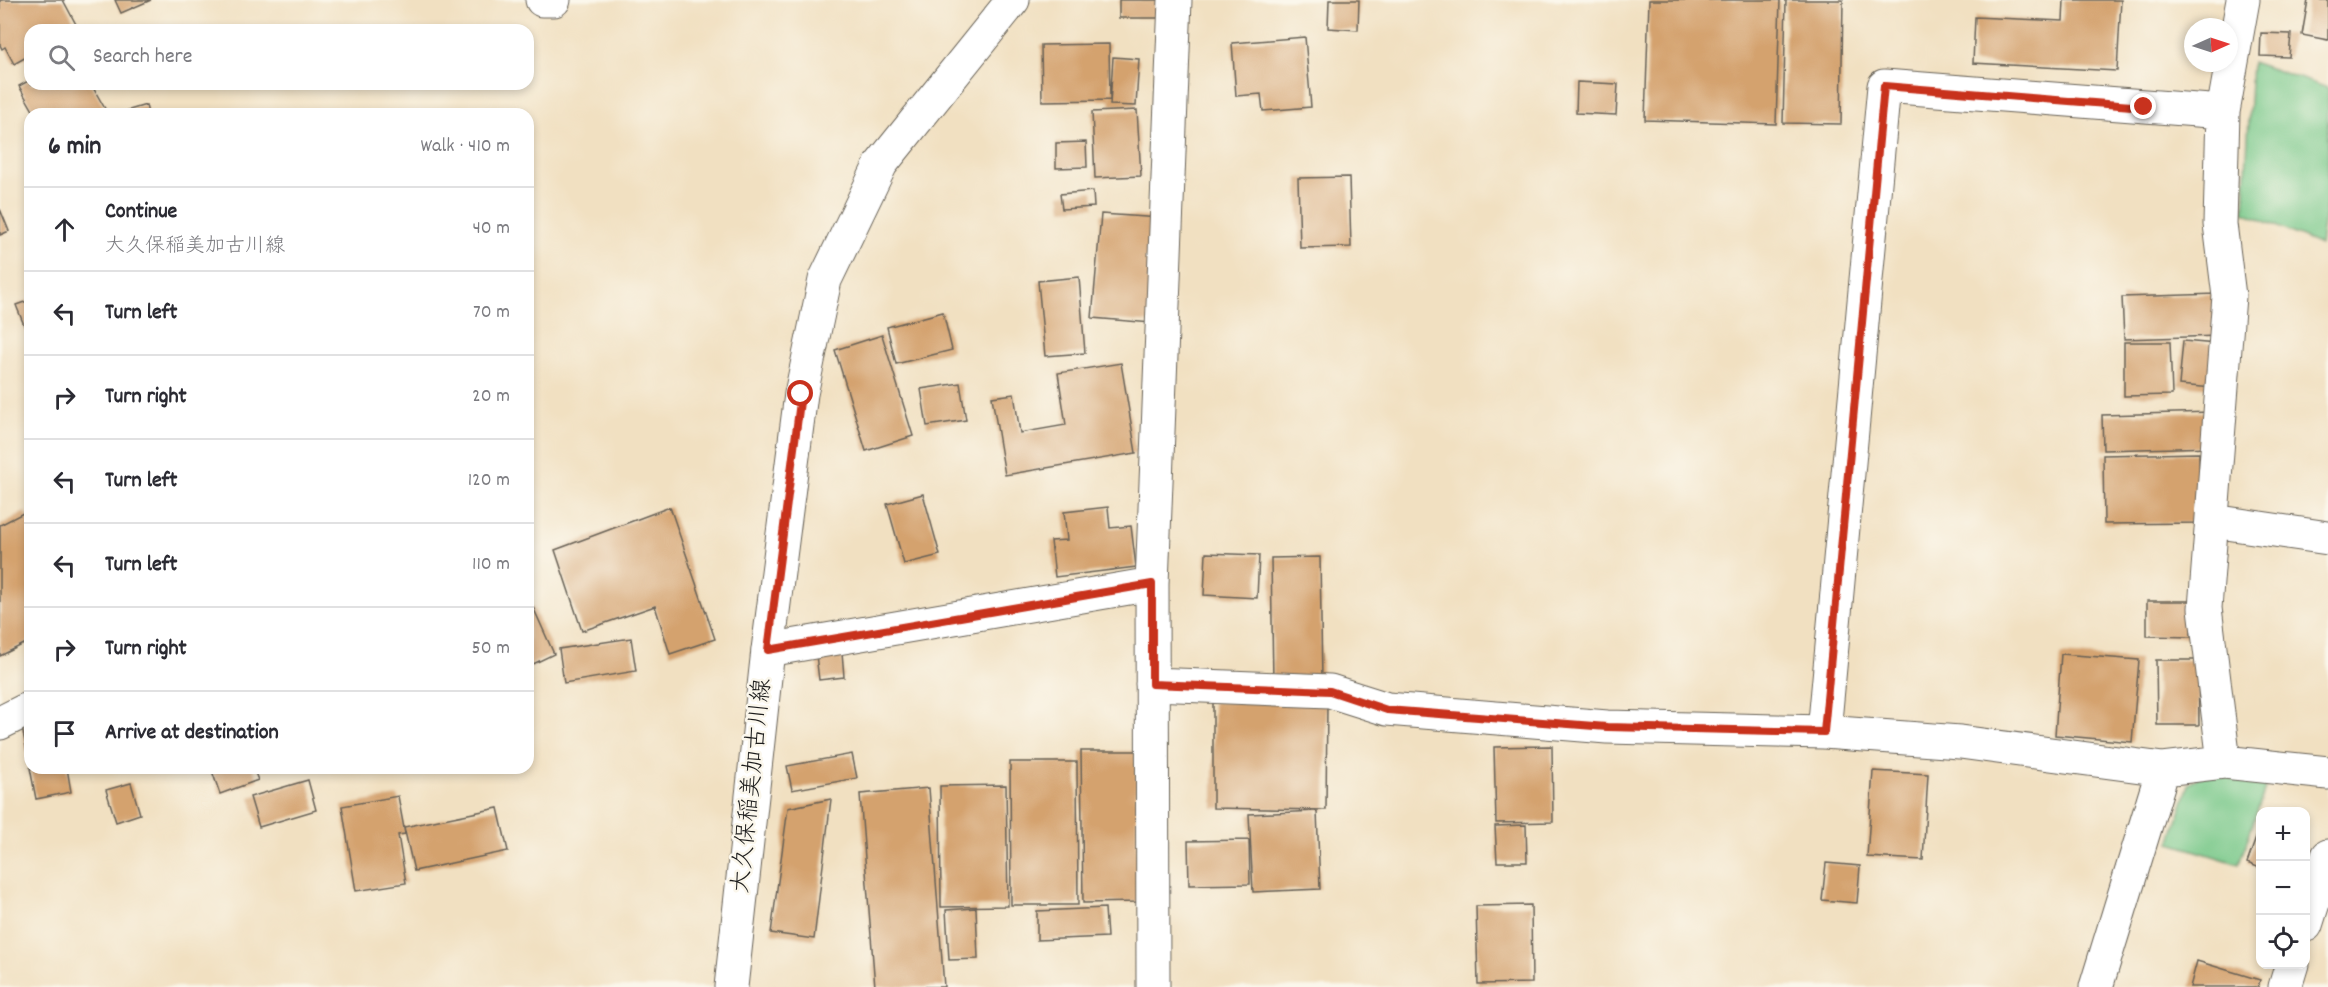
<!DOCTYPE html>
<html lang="en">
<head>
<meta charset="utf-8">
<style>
  body { margin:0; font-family:Dekko,"Klee One",sans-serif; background:#f7f7f7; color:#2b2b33 }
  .controls { position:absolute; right:18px; bottom:18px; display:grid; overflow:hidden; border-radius:12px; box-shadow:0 3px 9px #0003 }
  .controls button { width:54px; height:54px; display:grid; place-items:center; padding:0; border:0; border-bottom:2px solid #e1e1e2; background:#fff; color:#2b2b33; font:30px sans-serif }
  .compass { position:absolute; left:2184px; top:18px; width:54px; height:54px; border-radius:50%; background:#fff; box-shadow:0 3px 9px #0003; rotate:87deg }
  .stop { position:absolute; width:18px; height:18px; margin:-14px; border:4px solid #c8321e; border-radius:50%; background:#fff }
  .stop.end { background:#c8321e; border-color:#fff; box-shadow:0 2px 6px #0008 }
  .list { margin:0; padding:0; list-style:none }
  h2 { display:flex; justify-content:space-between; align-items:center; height:78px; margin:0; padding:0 24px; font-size:26px }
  h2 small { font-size:20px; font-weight:400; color:#7c7c81 }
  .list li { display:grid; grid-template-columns:39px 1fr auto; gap:18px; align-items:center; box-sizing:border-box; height:84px; padding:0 24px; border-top:2px solid #e1e1e2 }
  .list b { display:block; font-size:22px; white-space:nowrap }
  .list p { margin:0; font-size:20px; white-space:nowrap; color:#7c7c81 }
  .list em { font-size:20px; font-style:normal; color:#7c7c81 }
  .icon { flex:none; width:33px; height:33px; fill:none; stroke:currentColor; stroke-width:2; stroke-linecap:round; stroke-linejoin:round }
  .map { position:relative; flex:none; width:2328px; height:987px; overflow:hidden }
  .search { position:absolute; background:#fff; box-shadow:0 3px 9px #0003; left:24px; top:24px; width:510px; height:66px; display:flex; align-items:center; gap:15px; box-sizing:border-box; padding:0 21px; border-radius:18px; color:#7c7c81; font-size:22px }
  .panel { position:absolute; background:#fff; box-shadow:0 3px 9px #0003; left:24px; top:108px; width:510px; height:666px; border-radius:18px }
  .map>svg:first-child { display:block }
  .green { fill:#78c889; stroke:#4a7252; stroke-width:1.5 }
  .building { fill:#d4a26e }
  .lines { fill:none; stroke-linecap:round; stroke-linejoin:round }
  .minor-casing { stroke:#676156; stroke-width:35 }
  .major-casing { stroke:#676156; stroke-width:35 }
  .minor { stroke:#fff; stroke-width:33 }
  .major { stroke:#fff; stroke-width:33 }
  .route { stroke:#c8321e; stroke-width:8 }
  .labels { text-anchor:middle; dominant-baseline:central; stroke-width:5; stroke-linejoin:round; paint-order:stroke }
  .street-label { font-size:24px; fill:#1c1c1c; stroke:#fbf7ec }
</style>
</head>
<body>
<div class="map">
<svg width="2328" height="987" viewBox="0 0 2328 987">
  <rect width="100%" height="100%" fill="#fbf7ec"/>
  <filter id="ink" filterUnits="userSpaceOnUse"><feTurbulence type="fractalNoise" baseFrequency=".0167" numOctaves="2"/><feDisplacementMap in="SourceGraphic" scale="12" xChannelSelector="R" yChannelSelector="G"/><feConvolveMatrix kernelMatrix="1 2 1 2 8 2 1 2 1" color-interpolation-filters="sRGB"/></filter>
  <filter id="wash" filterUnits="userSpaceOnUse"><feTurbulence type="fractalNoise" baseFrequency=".008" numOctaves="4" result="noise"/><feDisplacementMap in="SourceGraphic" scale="24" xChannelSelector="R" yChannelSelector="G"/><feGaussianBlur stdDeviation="1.35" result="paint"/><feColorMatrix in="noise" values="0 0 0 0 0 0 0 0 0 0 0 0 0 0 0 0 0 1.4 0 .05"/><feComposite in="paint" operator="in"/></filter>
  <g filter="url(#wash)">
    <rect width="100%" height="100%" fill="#f1e0c1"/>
    <path class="green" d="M2252 62 2328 88V192L2320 245 2244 212Z
      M2202 774 2268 780 2239 864 2170 843 2189 784Z"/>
    <g id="blocks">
      <path class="building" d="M0 0H63L79 30H30V55L14 64 5 47 2 49 0 45Z
        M115 0H151L121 13Z
        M1119 0H1168V18H1119Z
        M1329 0H1359L1358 30 1328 28Z
        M1649 0H1780L1776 124 1645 120Z
        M1786 0H1843L1841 124 1783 123Z
        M2064 0H2121L2117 71 1973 63 1975 17 2063 21Z
        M2308 0H2328V40L2302 35Z
        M2261 33 2291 34 2289 57 2260 56Z
        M1305 37 1311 107 1263 111 1261 94 1236 96 1232 43Z
        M1109 44 1110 100 1042 101 1041 45Z
        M1113 57 1139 59 1136 106 1110 105Z
        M30 80V84H91L108 114H35L19 86Z
        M1577 82 1618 84 1616 115 1576 113Z
        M146 105 148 114H119V113Z
        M1137 110 1141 176 1095 178 1092 112Z
        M1086 142 1087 167 1056 168V143Z
        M1349 177 1351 247 1300 248 1298 178Z
        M1093 191 1094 207 1062 209 1060 194Z
        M0 209 9 231 0 235Z
        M1101 214 1161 218 1152 323 1092 318Z
        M1079 277 1085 353 1045 356 1038 281Z
        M2217 294 2218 336 2124 339 2122 297Z
        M30 300V340L16 305Z
        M943 312 952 350 896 364 887 327Z
        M882 335 913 436 866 451 835 350Z
        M2183 341 2216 344 2213 388 2179 385Z
        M2124 342H2170L2172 395 2124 396Z
        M1121 363 1136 453 1005 475 992 397 1014 394 1020 433 1066 425 1058 373Z
        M960 383 966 420 927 426 921 389Z
        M2212 412 2213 447 2103 450 2102 415Z
        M2199 453 2200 523 2104 524 2103 455Z
        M923 494 940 555 904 564 887 504Z
        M670 507 715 639 670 654 655 606 582 631 555 550Z
        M1108 507 1110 528 1131 526 1136 567 1055 577 1051 541 1067 540 1064 512Z
        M25 512 30 523V641L0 656V525Z
        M1206 553 1259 555 1257 598 1204 595Z
        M1320 557 1322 681 1273 682 1271 558Z
        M2147 601H2191V637L2147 636Z
        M533 607 554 654 529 666 528 609Z
        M631 638 636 671 564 683 559 649Z
        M842 652 844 677 819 680 816 655Z
        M2061 654 2139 660 2132 742 2055 735Z
        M2156 660H2198L2199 725H2157Z
        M1213 702H1327L1326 810 1213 808Z
        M30 726V762H29L22 727Z
        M1552 746 1553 822 1496 823 1494 747Z
        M1081 751H1136L1138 902 1083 903Z
        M852 754 857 778 792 790 787 766Z
        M1010 762H1077L1078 905H1011Z
        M30 768H67L71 792 36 799Z
        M211 768H253L258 780 220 794Z
        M1873 771 1928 774 1923 860 1867 857Z
        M308 780 316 810 259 827 250 797Z
        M131 783 140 814 116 822 106 790Z
        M1006 785 1008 906 941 907 940 786Z
        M929 788 944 987H875L860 794Z
        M398 796 405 834 398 835 406 883 356 891 342 806Z
        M831 799 814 939 771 933 788 808Z
        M498 808 508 851 414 871 404 827Z
        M1317 811 1320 889 1253 892 1249 814Z
        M1526 825 1527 862H1497L1495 826Z
        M2260 827V868L2247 863Z
        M1249 840 1250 884 1189 885 1188 841Z
        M1826 863 1860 866 1857 903 1822 900Z
        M1531 905 1532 983 1478 984 1476 906Z
        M976 908 978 959 949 960 946 910Z
        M1105 908 1107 937 1037 940V911Z
        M2197 961 2260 980 2258 987H2190Z"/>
    </g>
  </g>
  <g filter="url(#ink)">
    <use href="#blocks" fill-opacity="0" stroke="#676156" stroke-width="1.5"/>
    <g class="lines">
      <g class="minor-casing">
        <path id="minor" d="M542 0H554
          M2213 521 2328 538
          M768 650 1152 584
          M1152 684 1330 691 1387 709 1607 727 1824 732 1960 742 2163 769 2224 762 2328 773
          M0 723 30 708
          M1824 732 1884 86 2223 112
          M2224 762 2205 608 2229 296 2220 224 2223 112 2243 0
          M2306 925 2328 856
          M1153 987 1152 584 1175 0
          M2096 987 2163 769
          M2285 987 2292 964"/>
      </g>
      <g class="major-casing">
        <path id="major" d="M731 987 768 650 801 394 825 280 881 164 1013 0"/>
      </g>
      <use href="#minor" class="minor"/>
      <use href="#major" class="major"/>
    </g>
  </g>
  <g class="lines" filter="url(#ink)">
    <path class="route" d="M801 394 768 650 1152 584V684L1330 691 1387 710 1607 727 1824 732 1884 86 2144 107"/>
  </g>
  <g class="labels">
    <g class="street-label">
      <text transform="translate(753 786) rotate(-84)">大久保稲美加古川線</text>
    </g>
  </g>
</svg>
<div class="controls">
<button>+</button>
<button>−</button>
<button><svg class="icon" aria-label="locate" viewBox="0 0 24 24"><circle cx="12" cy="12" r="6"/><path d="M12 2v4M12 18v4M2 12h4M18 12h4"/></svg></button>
</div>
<svg class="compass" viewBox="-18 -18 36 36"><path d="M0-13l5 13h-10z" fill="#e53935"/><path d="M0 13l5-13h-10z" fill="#7c7c81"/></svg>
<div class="stop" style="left:801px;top:394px"></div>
<div class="stop end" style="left:2144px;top:107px"></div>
<div class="search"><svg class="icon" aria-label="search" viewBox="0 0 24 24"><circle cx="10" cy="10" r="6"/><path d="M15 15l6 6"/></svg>Search here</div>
<section class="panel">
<h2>6 min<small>Walk · 410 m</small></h2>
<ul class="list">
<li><svg class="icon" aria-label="ahead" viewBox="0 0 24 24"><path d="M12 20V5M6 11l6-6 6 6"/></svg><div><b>Continue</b><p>大久保稲美加古川線</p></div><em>40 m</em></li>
<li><svg class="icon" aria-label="left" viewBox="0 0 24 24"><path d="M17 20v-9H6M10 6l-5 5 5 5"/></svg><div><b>Turn left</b></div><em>70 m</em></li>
<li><svg class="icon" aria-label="right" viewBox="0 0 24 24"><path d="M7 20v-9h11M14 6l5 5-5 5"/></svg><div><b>Turn right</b></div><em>20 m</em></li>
<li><svg class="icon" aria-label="left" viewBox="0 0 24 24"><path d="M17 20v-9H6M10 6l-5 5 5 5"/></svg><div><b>Turn left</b></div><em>120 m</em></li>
<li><svg class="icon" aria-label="left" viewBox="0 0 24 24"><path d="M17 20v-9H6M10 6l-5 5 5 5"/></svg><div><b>Turn left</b></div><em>110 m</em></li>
<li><svg class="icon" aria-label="right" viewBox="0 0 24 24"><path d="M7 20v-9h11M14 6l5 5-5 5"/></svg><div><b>Turn right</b></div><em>50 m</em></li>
<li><svg class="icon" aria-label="arrive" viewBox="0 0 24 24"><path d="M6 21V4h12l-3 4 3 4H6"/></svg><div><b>Arrive at destination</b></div></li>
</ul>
</section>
</div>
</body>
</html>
